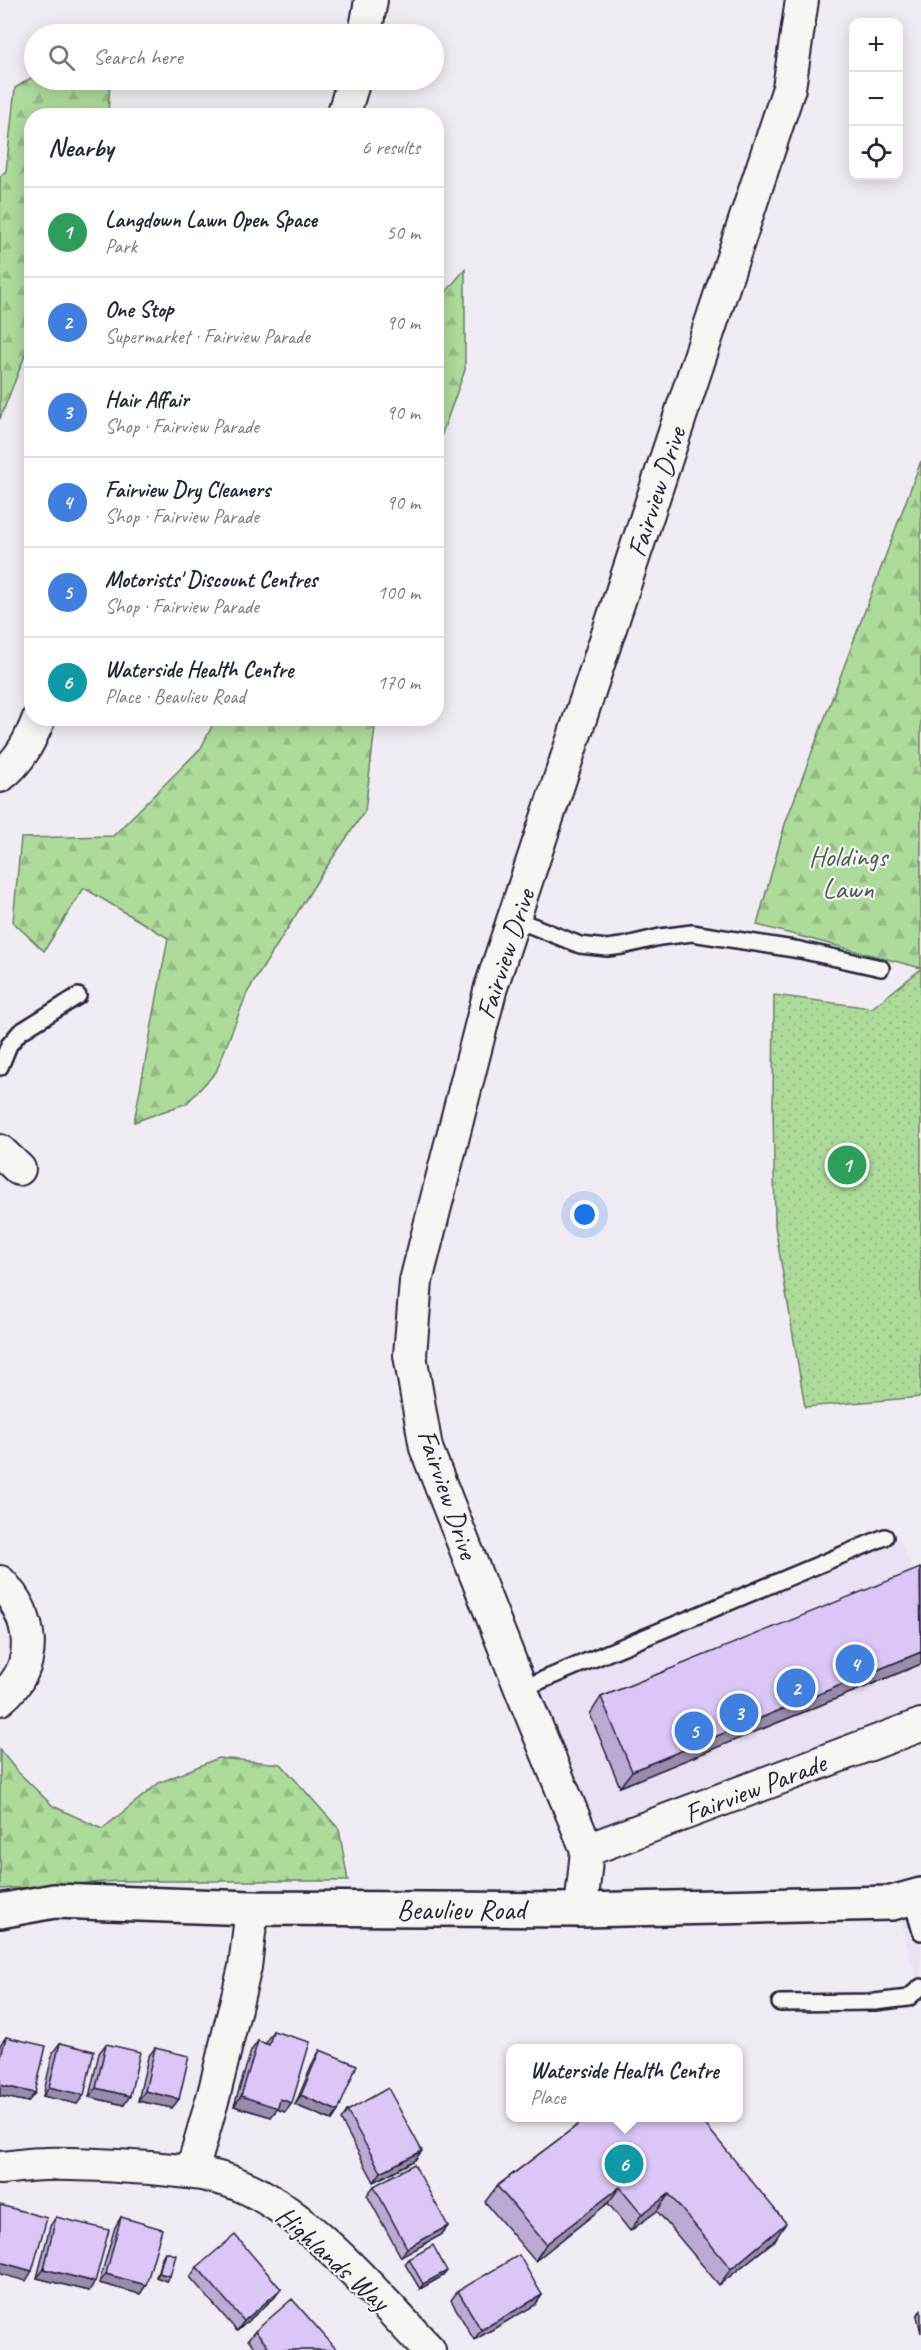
<!DOCTYPE html>
<html lang="en">
<head>
<meta charset="utf-8">
<style>
  body { margin:0; font-family:Caveat,sans-serif; background:#f6f6f7; color:#1f2937 }
  .controls { position:absolute; right:18px; top:18px; display:grid; overflow:hidden; border-radius:12px; box-shadow:0 3px 15px #0003 }
  .controls button { width:54px; height:54px; display:grid; place-items:center; padding:0; border:0; border-bottom:2px solid #e0e1e3; background:#fff; color:#1f2937; font:30px sans-serif }
  .you { position:absolute; left:585px; top:1215px; width:21px; height:21px; margin:-15px; border:4px solid #fff; border-radius:50%; background:#1a73e8; box-shadow:0 0 0 9px #1a73e833 }
  .badge { display:grid; place-items:center; width:39px; height:39px; border-radius:50%; background:#1a73e8; color:#fff; font-size:20px; font-weight:700 }
  .pin { position:absolute; translate:-50% -50%; border:3px solid #fff; box-shadow:0 2px 6px #0006 }
  .popup { position:absolute; left:506px; top:2044px; width:237px; height:78px; box-sizing:border-box; display:grid; place-content:center; border-radius:12px; background:#fff; filter:drop-shadow(0 2px 4px #0005); font-size:20px; white-space:nowrap; color:#747a83 }
  .popup b { font-size:22px; color:#1f2937 }
  .popup::after { content:''; position:absolute; left:50%; top:100%; margin-left:-12px; border:12px solid transparent; border-top-color:#fff }
  .list { margin:0; padding:0; list-style:none }
  h2 { display:flex; justify-content:space-between; align-items:center; height:78px; margin:0; padding:0 24px; font-size:26px }
  h2 small { font-size:20px; font-weight:400; color:#747a83 }
  .list li { display:grid; grid-template-columns:39px 1fr auto; gap:18px; align-items:center; box-sizing:border-box; height:90px; padding:0 24px; border-top:2px solid #e0e1e3 }
  .list b { display:block; font-size:22px; white-space:nowrap }
  .list p { margin:0; font-size:20px; white-space:nowrap; color:#747a83 }
  .list em { font-size:20px; font-style:normal; color:#747a83 }
  .icon { flex:none; width:33px; height:33px; fill:none; stroke:currentColor; stroke-width:2; stroke-linecap:round; stroke-linejoin:round }
  .map { position:relative; flex:none; width:921px; height:2350px; overflow:hidden }
  .search { position:absolute; background:#fff; box-shadow:0 3px 15px #0003; left:24px; top:24px; width:420px; height:66px; display:flex; align-items:center; gap:15px; box-sizing:border-box; padding:0 21px; border-radius:33px; color:#747a83; font-size:22px }
  .panel { position:absolute; background:#fff; box-shadow:0 3px 15px #0003; left:24px; top:108px; width:420px; height:618px; border-radius:24px }
  .map>svg:first-child { display:block }
  .built { fill:#ebe1f4 }
  .grass { fill:url(#grass-dots); stroke:#687e6a; stroke-width:1.5 }
  .forest { fill:url(#forest-firs); stroke:#687e6a; stroke-width:1.5 }
  .lines { fill:none; stroke-linecap:round; stroke-linejoin:round }
  .service-casing { stroke:#22223b; stroke-width:20 }
  .minor-casing { stroke:#22223b; stroke-width:36 }
  .tertiary-casing { stroke:#22223b; stroke-width:38 }
  .service { stroke:#f6f6f2; stroke-width:15 }
  .minor { stroke:#f6f6f2; stroke-width:32 }
  .tertiary { stroke:#f6f6f2; stroke-width:33 }
  .wall { fill:#bdaad4; stroke:#22223b; stroke-width:1.5 }
  .shaded-wall { fill:#9a8bad; stroke:#22223b; stroke-width:1.5 }
  .building { fill:#dcc6f7; stroke:#22223b; stroke-width:1.5 }
  .labels { text-anchor:middle; dominant-baseline:central; stroke-width:4.5; stroke-linejoin:round; paint-order:stroke }
  .street-label { font-size:28px; fill:#22223b; stroke:#f6f6f2 }
  .park-label { font-size:28px; fill:#4c5a58; stroke:#f6f6f2 }
</style>
</head>
<body>
<div class="map">
<svg width="921" height="2350" viewBox="0 0 921 2350">
  <defs>
    <pattern id="grass-dots" width="8" height="8" patternUnits="userSpaceOnUse" patternTransform="scale(1.5)"><rect width="8" height="8" fill="#addb9a"/><path d="M2 2h.1M6 6h.1" fill="none" stroke="#95bc86" stroke-width="1.8" stroke-linecap="round"/></pattern>
    <pattern id="forest-firs" width="22" height="20" patternUnits="userSpaceOnUse" patternTransform="scale(1.5)"><rect width="22" height="20" fill="#addb9a"/><path d="M5 1l3.5 6h-7zM16 11l3.5 6h-7z" fill="#95bc86"/></pattern>
  </defs>
  <rect width="100%" height="100%" fill="#f1ecf3"/>
  <filter id="ink" filterUnits="userSpaceOnUse"><feTurbulence type="fractalNoise" baseFrequency=".0167" numOctaves="2"/><feDisplacementMap in="SourceGraphic" scale="12" xChannelSelector="R" yChannelSelector="G"/><feConvolveMatrix kernelMatrix="1 2 1 2 8 2 1 2 1" color-interpolation-filters="sRGB"/></filter>
  <g filter="url(#ink)">
    <path class="built" d="M899 1537 921 1592V1707L594 1837 533 1683Z
      M921 1915V1993L900 1922Z"/>
    <path class="grass" d="M921 969V1397L805 1407 775 1226 773 1104 774 995 872 1008Z"/>
    <path class="forest" d="M34 76V80H110L108 115 32 116 31 340 0 419V176L6 171 15 88Z
      M465 269V370L437 447V303Z
      M921 461V968L757 925 785 824Z
      M216 718 376 719 365 811 319 878 247 993 216 1072 187 1103 134 1122 168 938 84 888 44 951 13 922 21 838 113 836 201 748Z
      M0 1750 17 1771 53 1806 102 1829 159 1783 218 1758 281 1764 339 1829 348 1881H119L0 1889Z"/>
    <g class="lines">
      <g class="service-casing">
        <path id="service" d="M515 919 580 945 607 948 622 946 660 937 692 933 800 950 881 968
          M0 1067 9 1045 20 1032 78 996
          M521 1689 885 1537
          M911 1898 921 1932
          M780 2003 875 2002 908 1998 921 1987"/>
      </g>
      <g class="minor-casing">
        <path id="minor" d="M365 34 371 0
          M343 116 354 80
          M0 776C20 761 30 741 39 718
          M0 1151 19 1169
          M0 1582C33 1616 41 1666 0 1699
          M587 1850 921 1725
          M581 1910 587 1850 521 1689 426 1448 410 1355 416 1281 491 987 789 88 802 0
          M0 2168C15 2167 30 2164 45 2164 80 2163 115 2166 150 2168 185 2171 219 2174 251 2190 316 2222 379 2298 429 2350
          M192 2171 214 2094 245 1967 252 1908"/>
      </g>
      <g class="tertiary-casing">
        <path id="tertiary" d="M0 1911 54 1901 252 1908 581 1910 892 1903 921 1895"/>
      </g>
      <use href="#service" class="service"/>
      <use href="#minor" class="minor"/>
      <use href="#tertiary" class="tertiary"/>
    </g>
    <path class="wall" d="M921 1569V1664L620 1787 590 1714 601 1697Z
      M273 2031 292 2103 285 2112 277 2109 271 2117 234 2106 251 2051 258 2041 266 2044 267 2040Z
      M6 2037 28 2102 0 2096V2045Z
      M60 2043 84 2095 77 2104 43 2096 53 2052Z
      M106 2044 124 2105 89 2097 99 2053Z
      M155 2048 179 2099 172 2108 138 2101 148 2057Z
      M320 2050 338 2111 332 2120 295 2105 314 2060Z
      M347 2111 415 2160 374 2182 341 2120Z
      M587 2118 775 2240 719 2285 657 2211 630 2231 608 2203 535 2261 485 2202 497 2186Z
      M374 2186 448 2226 441 2235 401 2257 367 2195Z
      M56 2217 89 2291 37 2278 50 2226Z
      M121 2217 146 2285 140 2294 99 2283 115 2227Z
      M165 2252 166 2281 156 2277 162 2257Z
      M409 2259 443 2276 420 2289 405 2264Z
      M197 2267 281 2289 274 2298 237 2331 190 2277Z
      M458 2291 542 2295 535 2305 474 2340 451 2300Z
      M921 2310V2333L917 2316Z
      M255 2331 337 2350H257L248 2340Z"/>
    <path class="shaded-wall" d="M921 1652V1664L620 1787 632 1771Z
      M0 2085 35 2093 28 2102 0 2096Z
      M49 2087 84 2095 77 2104 43 2096Z
      M96 2088 130 2096 124 2105 89 2097Z
      M145 2091 179 2099 172 2108 138 2101Z
      M301 2095 338 2111 332 2120 295 2105Z
      M241 2096 280 2099 292 2103 285 2112 277 2109 271 2117 234 2106Z
      M422 2151 415 2160 374 2182 381 2172Z
      M620 2187 608 2203 535 2261 546 2244Z
      M669 2194 657 2211 630 2231 642 2214Z
      M786 2223 775 2240 719 2285 731 2269Z
      M448 2226 441 2235 401 2257 407 2248Z
      M0 2262 32 2271 26 2281 0 2274Z
      M44 2269 95 2282 89 2291 37 2278Z
      M447 2271 443 2276 420 2289 423 2284Z
      M159 2273 170 2276 166 2281 156 2277Z
      M106 2274 146 2285 140 2294 99 2283Z
      M281 2289 274 2298 237 2331 244 2321Z
      M542 2295 535 2305 474 2340 481 2330Z"/>
    <path class="building" d="M920 1568 921 1652 632 1771 601 1697Z
      M273 2031 310 2042 292 2103 280 2099 278 2108 241 2096 258 2041 269 2045Z
      M6 2037 46 2046 35 2093 0 2085V2060Z
      M60 2043 94 2051 84 2095 49 2087Z
      M106 2044 140 2052 130 2096 96 2088Z
      M155 2048 189 2056 179 2099 145 2091Z
      M320 2050 357 2065 338 2111 301 2095Z
      M388 2088 422 2151 381 2172 347 2111Z
      M587 2118H700L786 2223 731 2269 669 2194 642 2214 620 2187 546 2244 497 2186Z
      M414 2164 448 2226 407 2248 374 2186Z
      M0 2205 47 2218 32 2271 0 2262Z
      M56 2217 109 2230 95 2282 44 2269Z
      M121 2217 162 2229 146 2285 106 2274Z
      M235 2235 281 2289 244 2321 197 2267Z
      M433 2245 447 2271 423 2284 409 2259Z
      M165 2252 176 2255 170 2276 159 2273Z
      M519 2255 542 2295 481 2330 458 2291Z
      M292 2299 337 2350H271L255 2331Z"/>
  </g>
  <g class="labels">
    <g class="street-label">
      <text transform="translate(656 492) rotate(-72)">Fairview Drive</text>
      <text transform="translate(505 954) rotate(-72)">Fairview Drive</text>
      <text transform="translate(448 1494) rotate(71)">Fairview Drive</text>
      <text transform="translate(755 1788) rotate(-21)">Fairview Parade</text>
      <text x="461" y="1909">Beaulieu Road</text>
      <text transform="translate(333 2258) rotate(42)">Highlands Way</text>
    </g>
    <g class="park-label">
      <text x="848" y="856">Holdings<tspan x="848" dy="32">Lawn</tspan></text>
    </g>
  </g>
</svg>
<div class="controls">
<button>+</button>
<button>−</button>
<button><svg class="icon" aria-label="locate" viewBox="0 0 24 24"><circle cx="12" cy="12" r="6"/><path d="M12 2v4M12 18v4M2 12h4M18 12h4"/></svg></button>
</div>
<div class="you"></div>
<div class="pin badge" style="left:847px;top:1165px;background:#2e9e5b">1</div>
<div class="pin badge" style="left:796px;top:1688px;background:#3f7fe0">2</div>
<div class="pin badge" style="left:739px;top:1713px;background:#3f7fe0">3</div>
<div class="pin badge" style="left:855px;top:1664px;background:#3f7fe0">4</div>
<div class="pin badge" style="left:694px;top:1731px;background:#3f7fe0">5</div>
<div class="pin badge" style="left:624px;top:2164px;background:#0f9aa8">6</div>
<div class="popup"><b>Waterside Health Centre</b>Place</div>
<div class="search"><svg class="icon" aria-label="search" viewBox="0 0 24 24"><circle cx="10" cy="10" r="6"/><path d="M15 15l6 6"/></svg>Search here</div>
<section class="panel">
<h2>Nearby<small>6 results</small></h2>
<ul class="list">
<li><span class="badge" style="background:#2e9e5b">1</span><div><b>Langdown Lawn Open Space</b><p>Park</p></div><em>50 m</em></li>
<li><span class="badge" style="background:#3f7fe0">2</span><div><b>One Stop</b><p>Supermarket · Fairview Parade</p></div><em>90 m</em></li>
<li><span class="badge" style="background:#3f7fe0">3</span><div><b>Hair Affair</b><p>Shop · Fairview Parade</p></div><em>90 m</em></li>
<li><span class="badge" style="background:#3f7fe0">4</span><div><b>Fairview Dry Cleaners</b><p>Shop · Fairview Parade</p></div><em>90 m</em></li>
<li><span class="badge" style="background:#3f7fe0">5</span><div><b>Motorists' Discount Centres</b><p>Shop · Fairview Parade</p></div><em>100 m</em></li>
<li><span class="badge" style="background:#0f9aa8">6</span><div><b>Waterside Health Centre</b><p>Place · Beaulieu Road</p></div><em>170 m</em></li>
</ul>
</section>
</div>
</body>
</html>
